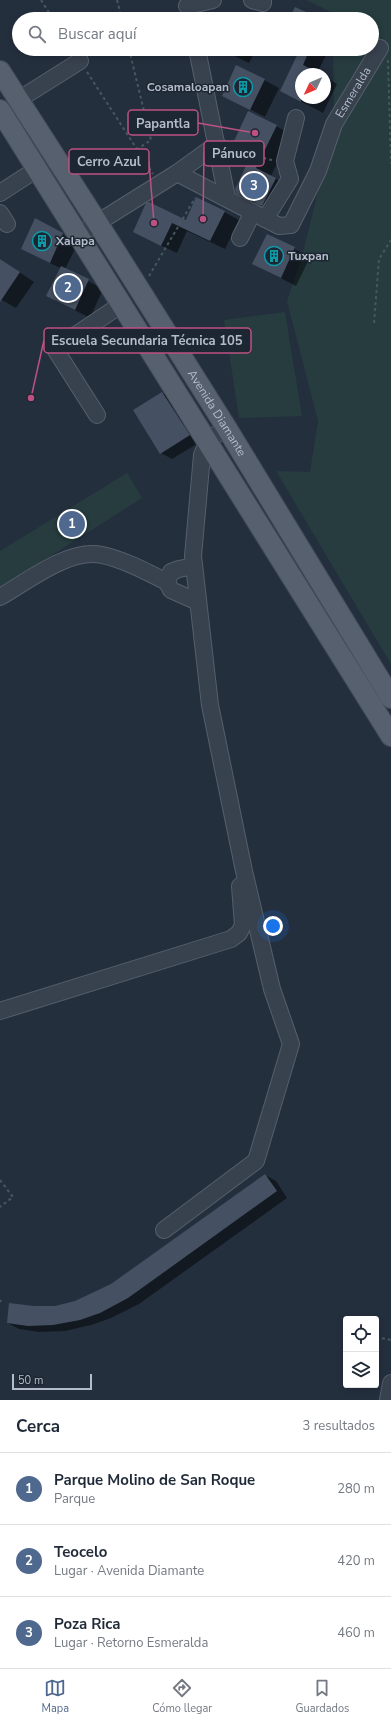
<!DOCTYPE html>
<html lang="es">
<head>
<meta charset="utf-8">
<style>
  body { margin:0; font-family:"Nunito Sans",sans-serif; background:#f6f6f7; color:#1f2937 }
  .controls { position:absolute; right:12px; bottom:12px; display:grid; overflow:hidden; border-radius:4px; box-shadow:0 2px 6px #0003 }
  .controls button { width:36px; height:36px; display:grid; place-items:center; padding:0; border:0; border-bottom:1px solid #e0e1e3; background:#fff; color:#1f2937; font:20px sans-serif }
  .compass { position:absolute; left:295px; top:68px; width:36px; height:36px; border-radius:50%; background:#fff; box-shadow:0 2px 6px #0003; rotate:226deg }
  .scale { position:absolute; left:12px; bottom:10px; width:80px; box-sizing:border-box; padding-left:4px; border:2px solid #b4bcc9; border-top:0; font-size:11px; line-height:14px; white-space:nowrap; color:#b4bcc9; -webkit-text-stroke:3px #1d2633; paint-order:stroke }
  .you { position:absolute; left:273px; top:926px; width:14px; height:14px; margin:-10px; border:3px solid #fff; border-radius:50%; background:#1a73e8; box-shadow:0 0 0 6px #1a73e833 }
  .badge { display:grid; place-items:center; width:26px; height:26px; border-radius:50%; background:#4f688e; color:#fff; font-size:13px; font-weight:700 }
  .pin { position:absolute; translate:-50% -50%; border:2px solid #fff; box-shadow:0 1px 4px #0006 }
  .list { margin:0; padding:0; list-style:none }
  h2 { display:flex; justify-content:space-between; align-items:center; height:52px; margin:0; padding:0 16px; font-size:17px }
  h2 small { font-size:13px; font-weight:400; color:#747a83 }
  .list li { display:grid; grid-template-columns:26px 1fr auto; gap:12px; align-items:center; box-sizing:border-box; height:72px; padding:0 16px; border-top:1px solid #e0e1e3 }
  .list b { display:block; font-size:15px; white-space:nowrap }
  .list p { margin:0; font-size:13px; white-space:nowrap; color:#747a83 }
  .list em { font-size:13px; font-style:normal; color:#747a83 }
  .icon { flex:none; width:22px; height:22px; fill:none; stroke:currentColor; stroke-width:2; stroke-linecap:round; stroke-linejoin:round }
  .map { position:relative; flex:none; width:391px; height:1400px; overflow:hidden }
  .search { position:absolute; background:#fff; box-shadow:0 2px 6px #0003; left:12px; right:12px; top:12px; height:44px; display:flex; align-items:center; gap:10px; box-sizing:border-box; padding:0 14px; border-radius:22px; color:#747a83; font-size:15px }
  .sheet { height:268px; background:#fff }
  nav { display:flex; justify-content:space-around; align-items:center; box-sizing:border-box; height:56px; border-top:1px solid #e0e1e3; background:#fff; font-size:11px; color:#747a83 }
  nav a { display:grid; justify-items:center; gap:2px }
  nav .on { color:#4f688e }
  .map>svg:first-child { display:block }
  .green { fill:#263c3f }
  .shadow { fill:#0007 }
  .building { fill:#455162 }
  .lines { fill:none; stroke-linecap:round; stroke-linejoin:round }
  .minor-casing { stroke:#565f6c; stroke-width:18 }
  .major-casing { stroke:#414a57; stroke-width:22 }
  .path { stroke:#44595c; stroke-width:2; stroke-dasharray:3 3; stroke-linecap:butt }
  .minor { stroke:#38414e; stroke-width:16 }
  .major { stroke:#56606e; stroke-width:20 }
  .labels { text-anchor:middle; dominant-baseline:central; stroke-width:3; stroke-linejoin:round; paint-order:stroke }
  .poi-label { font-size:12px; font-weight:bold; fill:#b4bcc9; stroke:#1d2633; text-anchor:start }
  .street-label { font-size:12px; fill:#b4bcc9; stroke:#1d2633 }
  .leader { fill:none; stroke:#bd5182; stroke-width:1.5 }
  .callout-dot { fill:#bd5182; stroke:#1d2633; stroke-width:1.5 }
  .callout { fill:#1d2633; stroke:#bd5182; stroke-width:1.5 }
  .callout-label { font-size:13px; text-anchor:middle; font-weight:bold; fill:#b4bcc9 }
</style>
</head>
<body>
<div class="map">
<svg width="391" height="1400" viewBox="0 0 391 1400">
  <rect width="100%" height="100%" fill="#242f3e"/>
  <path class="green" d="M306 0H391V664L276 471 310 472 318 421 287 301 302 256 334 127 333 49H372V19H333V13Z
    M285 312 302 416 239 418 224 320Z
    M127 473 142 498 0 588V551Z"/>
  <path class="shadow" d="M221 13 234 19H218Z
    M220 49H256L249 63Z
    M301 49H329L317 73 319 74H301V98H325V77L337 84 323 113 281 91Z
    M264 80 279 88 265 117 223 95Z
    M249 112 291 134 271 176 290 187 277 214 237 192 254 152 235 141Z
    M147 204 186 221 224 212 239 220 225 249 187 231 177 253 149 240Z
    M36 220 78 243 65 269 103 289 90 318 47 296 60 268 22 249Z
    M267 235 310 257 296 286 253 264Z
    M0 259 34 282 16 308 0 299Z
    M162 393 173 399 200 442 172 459 161 453Z
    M265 1175 276 1181 287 1198 139 1304 111 1318 91 1325 65 1331 39 1332 19 1329 8 1323 34 1307H55L75 1302 111 1285Z"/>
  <path class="building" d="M295 7 322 19H289Z
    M300 49H310L303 65 321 74H301V102L280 91Z
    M236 65 265 79 250 110 222 96Z
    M248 111 277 125 256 168 276 178 262 206 236 193 235 189 253 151 234 141Z
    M196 197 225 211 210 241 172 223 161 246 133 232 146 203 149 202 186 220Z
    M35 218 63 233 50 263 21 249Z
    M267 234 295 247 281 278 252 264Z
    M0 259 20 272 0 302Z
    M61 266 89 279 75 310 46 296Z
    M162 392 190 435 160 454 133 410Z
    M265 1174 277 1191 128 1298 100 1313 80 1320 53 1325 28 1326 7 1323 9 1303 34 1306H55L75 1301 111 1284Z"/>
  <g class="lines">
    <g class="minor-casing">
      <g id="minor">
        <path d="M252 0 263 3V0"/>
        <path d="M187 6 213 0"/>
        <path d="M197 49 227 198"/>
        <path d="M18 100 80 61"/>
        <path id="s1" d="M177 173 279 226 291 225 318 171 334 124 380 48"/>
        <path d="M0 193 37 169"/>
        <path d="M0 213 7 224"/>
        <path d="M265 219 290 179 285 161 296 118"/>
        <path d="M78 235 177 173 217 144"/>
        <path d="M240 238 253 212"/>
        <path d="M97 415 55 349 122 304"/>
        <path d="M194 566 179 569 171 572 167 582 171 590 198 602"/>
        <path d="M0 597C28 581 69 548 102 555 125 560 147 572 167 582"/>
        <path d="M0 1011 231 939 239 933 243 925 240 886"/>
        <path d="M164 1230 256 1161 291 1044 272 989 244 871 210 705 193 556 202 455 208 441 226 427"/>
        <path d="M388 1400 391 1383"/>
      </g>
    </g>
    <g class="major-casing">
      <g id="major">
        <path id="s2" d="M0 71 97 222 226 427 391 698"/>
        <path d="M0 110 391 736"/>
      </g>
    </g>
    <path class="path" d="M41 0 53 19
      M117 0 122 19
      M129 49 151 140 136 150
      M388 60 391 164
      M87 72 153 174
      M230 145C245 145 257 158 272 160
      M149 276 195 198
      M374 323 379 259 391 240
      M0 1180 13 1197 0 1207
      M0 1300 1 1302
      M376 1337 391 1340"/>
    <use href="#minor" class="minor"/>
    <use href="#major" class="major"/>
  </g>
  <defs>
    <g id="building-ring" transform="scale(1)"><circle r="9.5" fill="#1d2633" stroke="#0f9aa8" stroke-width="1.5"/><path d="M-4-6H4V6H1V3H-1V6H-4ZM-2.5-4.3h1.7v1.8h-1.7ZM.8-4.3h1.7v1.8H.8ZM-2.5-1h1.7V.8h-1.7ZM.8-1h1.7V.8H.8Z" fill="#0f9aa8"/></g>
  </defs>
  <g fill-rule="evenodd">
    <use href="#building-ring" x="243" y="87"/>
    <use href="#building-ring" x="42" y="241"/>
    <use href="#building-ring" x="274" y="256"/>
  </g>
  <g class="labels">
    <g class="poi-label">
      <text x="229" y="87" text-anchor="end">Cosamaloapan</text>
      <text x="56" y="241">Xalapa</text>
      <text x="288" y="256">Tuxpan</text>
    </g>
    <g class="street-label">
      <text stroke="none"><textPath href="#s1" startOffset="274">Esmeralda</textPath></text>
      <text stroke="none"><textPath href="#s2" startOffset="405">Avenida Diamante</textPath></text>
    </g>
  </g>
  <path class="leader" d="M255 133L198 123M203 219L204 153M154 223L149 162M31 398L44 340"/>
  <g class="callout-dot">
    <circle cx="255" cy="133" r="4"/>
    <circle cx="203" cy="219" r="4"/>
    <circle cx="154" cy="223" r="4"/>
    <circle cx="31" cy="398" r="4"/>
  </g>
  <g class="callout">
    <rect x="128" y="110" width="70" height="25" rx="4"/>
    <rect x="204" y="141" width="60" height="25" rx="4"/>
    <rect x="69" y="149" width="80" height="25" rx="4"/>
    <rect x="44" y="328" width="207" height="25" rx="4"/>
  </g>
  <g class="callout-label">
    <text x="163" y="128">Papantla</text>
    <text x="234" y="158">Pánuco</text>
    <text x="109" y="166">Cerro Azul</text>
    <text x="147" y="345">Escuela Secundaria Técnica 105</text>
  </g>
</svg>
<div class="controls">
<button><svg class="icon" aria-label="locate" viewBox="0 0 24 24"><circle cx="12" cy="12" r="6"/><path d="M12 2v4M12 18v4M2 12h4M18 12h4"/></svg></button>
<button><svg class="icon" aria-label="layers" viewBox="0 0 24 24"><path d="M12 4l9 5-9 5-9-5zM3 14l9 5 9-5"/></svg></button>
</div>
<svg class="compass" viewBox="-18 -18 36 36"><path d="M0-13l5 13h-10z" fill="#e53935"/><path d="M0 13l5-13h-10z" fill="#747a83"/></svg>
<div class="scale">50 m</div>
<div class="you"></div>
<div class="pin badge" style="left:72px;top:524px">1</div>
<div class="pin badge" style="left:68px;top:288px">2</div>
<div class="pin badge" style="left:254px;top:186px">3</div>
<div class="search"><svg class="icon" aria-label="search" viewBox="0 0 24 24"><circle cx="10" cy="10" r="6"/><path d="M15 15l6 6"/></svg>Buscar aquí</div>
</div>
<section class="sheet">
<h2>Cerca<small>3 resultados</small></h2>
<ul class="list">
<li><span class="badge">1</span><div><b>Parque Molino de San Roque</b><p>Parque</p></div><em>280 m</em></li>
<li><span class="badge">2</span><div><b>Teocelo</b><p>Lugar · Avenida Diamante</p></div><em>420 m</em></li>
<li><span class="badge">3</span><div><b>Poza Rica</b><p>Lugar · Retorno Esmeralda</p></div><em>460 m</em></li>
</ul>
</section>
<nav>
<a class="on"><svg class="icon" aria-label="map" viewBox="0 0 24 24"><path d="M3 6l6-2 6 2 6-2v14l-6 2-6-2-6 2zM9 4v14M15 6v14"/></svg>Mapa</a>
<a><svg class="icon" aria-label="directions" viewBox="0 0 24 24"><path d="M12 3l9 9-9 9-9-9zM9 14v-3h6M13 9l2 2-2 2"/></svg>Cómo llegar</a>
<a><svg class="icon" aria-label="saved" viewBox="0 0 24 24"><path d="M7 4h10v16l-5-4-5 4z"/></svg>Guardados</a>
</nav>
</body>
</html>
